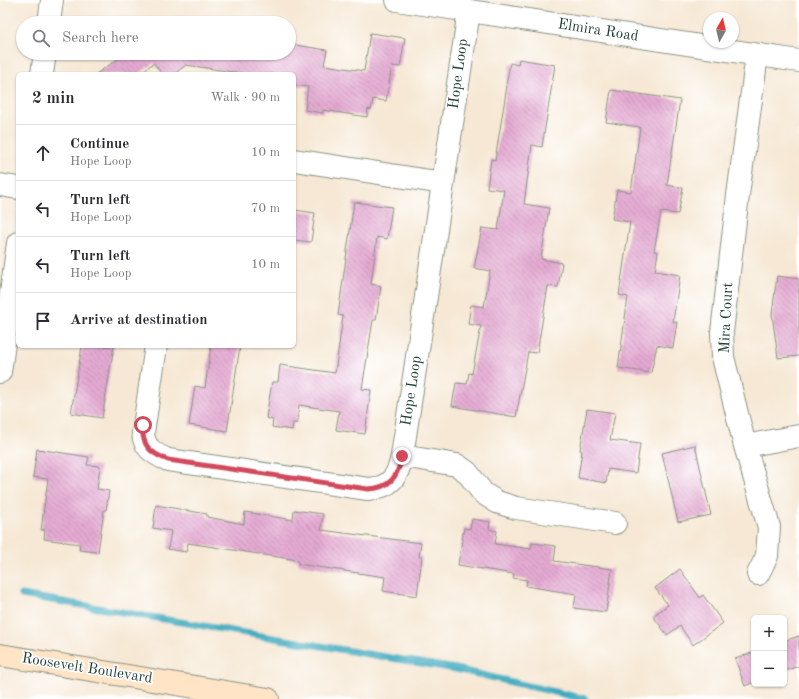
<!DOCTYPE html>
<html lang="en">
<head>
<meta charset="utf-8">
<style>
  body { margin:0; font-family:"Old Standard TT",serif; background:#f2f2f3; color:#2b2b33 }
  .controls { position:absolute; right:12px; bottom:12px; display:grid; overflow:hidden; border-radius:6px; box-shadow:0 1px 3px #0004 }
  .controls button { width:36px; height:36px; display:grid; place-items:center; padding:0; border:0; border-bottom:1px solid #e1e1e2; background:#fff; color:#2b2b33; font:20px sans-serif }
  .compass { position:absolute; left:703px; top:12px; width:36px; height:36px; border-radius:50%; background:#fff; box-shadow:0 1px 3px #0004; rotate:8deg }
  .stop { position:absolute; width:12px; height:12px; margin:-9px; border:3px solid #d1495b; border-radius:50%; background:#fff }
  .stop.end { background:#d1495b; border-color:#fff; box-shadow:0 1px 4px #0008 }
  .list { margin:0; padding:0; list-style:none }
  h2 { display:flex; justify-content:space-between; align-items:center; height:52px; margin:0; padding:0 16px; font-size:17px }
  h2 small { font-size:13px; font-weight:400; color:#7c7c81 }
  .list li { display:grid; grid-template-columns:26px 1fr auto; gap:12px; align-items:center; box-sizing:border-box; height:56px; padding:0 16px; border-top:1px solid #e1e1e2 }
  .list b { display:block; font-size:15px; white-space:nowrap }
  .list p { margin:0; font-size:13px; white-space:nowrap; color:#7c7c81 }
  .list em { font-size:13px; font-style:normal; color:#7c7c81 }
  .icon { flex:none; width:22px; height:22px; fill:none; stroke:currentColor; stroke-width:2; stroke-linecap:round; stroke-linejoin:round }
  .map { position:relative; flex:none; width:799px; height:699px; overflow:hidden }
  .search { position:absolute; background:#fff; box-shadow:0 1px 3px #0004; left:16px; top:16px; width:280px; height:44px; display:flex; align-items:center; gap:10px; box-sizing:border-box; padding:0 14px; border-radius:22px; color:#7c7c81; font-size:15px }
  .panel { position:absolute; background:#fff; box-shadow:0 1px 3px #0004; left:16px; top:72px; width:280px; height:276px; border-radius:6px }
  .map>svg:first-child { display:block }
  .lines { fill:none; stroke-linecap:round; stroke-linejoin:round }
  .stream { stroke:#40abbf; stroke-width:7 }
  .building { fill:url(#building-back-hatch) }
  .minor-casing { stroke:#8a9284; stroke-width:24 }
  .tertiary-casing { stroke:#8a9284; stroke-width:24 }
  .secondary-casing { stroke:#8a9284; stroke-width:24 }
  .minor { stroke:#fff; stroke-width:22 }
  .tertiary { stroke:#fff; stroke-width:22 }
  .secondary { stroke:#ffe4c6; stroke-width:22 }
  .route { stroke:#d1495b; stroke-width:5 }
  .labels { text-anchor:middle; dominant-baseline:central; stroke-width:3.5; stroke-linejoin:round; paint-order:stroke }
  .street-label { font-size:15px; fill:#1f3d34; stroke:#fff }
</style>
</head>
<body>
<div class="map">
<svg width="799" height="699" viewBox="0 0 799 699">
  <defs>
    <pattern id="building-back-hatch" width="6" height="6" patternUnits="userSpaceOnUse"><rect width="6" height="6" fill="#e5aad3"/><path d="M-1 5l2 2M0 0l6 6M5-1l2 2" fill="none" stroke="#b98cac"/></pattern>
  </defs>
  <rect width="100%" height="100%" fill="#fff"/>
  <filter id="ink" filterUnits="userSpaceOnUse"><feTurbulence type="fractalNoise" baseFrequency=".025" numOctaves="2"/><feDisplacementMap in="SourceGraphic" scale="8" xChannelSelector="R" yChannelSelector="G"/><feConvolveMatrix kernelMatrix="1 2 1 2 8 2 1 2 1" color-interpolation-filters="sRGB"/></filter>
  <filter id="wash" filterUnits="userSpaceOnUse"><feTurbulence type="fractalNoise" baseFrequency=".012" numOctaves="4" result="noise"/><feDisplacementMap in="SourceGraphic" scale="16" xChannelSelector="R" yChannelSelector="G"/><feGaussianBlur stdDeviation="0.9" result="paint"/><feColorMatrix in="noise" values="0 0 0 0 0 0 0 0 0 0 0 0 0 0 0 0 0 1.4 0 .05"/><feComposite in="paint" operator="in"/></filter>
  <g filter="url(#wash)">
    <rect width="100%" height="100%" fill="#f6e8d4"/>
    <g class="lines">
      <path class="stream" d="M22 595 456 669 585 699"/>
    </g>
    <g id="blocks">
      <path class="building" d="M370 33 405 38 400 67 392 66 386 101 373 99 371 110 368 109 367 117 323 110V113L305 110 308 87 294 85V74H247L186 65 174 74H162L154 63 138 74H96L127 53H289V44L327 50 324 65 364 71Z
        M519 59 555 65 542 147 532 145 524 204 549 208 541 259 562 263 558 287 548 286 537 353 528 352 516 417 452 406 456 383 467 384 469 373 472 374 481 326 468 324 471 305 484 307 490 271 474 268 482 228 498 230 504 190 487 188 491 159 495 160 507 86H506L510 63 518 65Z
        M611 90 680 100 667 185 683 188 678 214 661 212 654 251 658 252 655 271 680 275 673 322H677L673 348 657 345 651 373 618 368 628 297 619 295 630 222 612 219 617 190 631 192 640 127 606 122Z
        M354 202 392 207 387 239 377 237 371 284 381 286 376 320H373L362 389 371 390 365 434 336 430 339 411 299 405 297 423H293L292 430 272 427 273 420 266 418 272 382H278L280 365 335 373 343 316 338 315Z
        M294 210 315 213 311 242 294 240Z
        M777 276 799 279V356L778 358 772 314Z
        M82 346H114L102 418 71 413Z
        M211 346H240L227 431 189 425 195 386 205 388Z
        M587 409 615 413 610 440 640 444 636 473 608 469 606 483 578 478 582 451 580 450Z
        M695 445 711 515 678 522 662 453Z
        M37 449 89 457 87 465 100 466 97 489 109 491 106 510H104L98 552 79 550 80 544 44 539 45 530H41L48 479 33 477Z
        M156 505 207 514V517L244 524 245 512 293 520 294 510 323 514 321 530 421 543 419 557H422L417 596 383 591 385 577 298 564V560L188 543 186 552 168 549 171 531 153 528Z
        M472 519 490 522 489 529 497 531 495 544 531 549 532 543 556 546 554 561 612 569 606 612 574 608 576 594 526 586 527 580 513 578 514 574 458 565 464 528 470 529Z
        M680 569 700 598 703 595 723 623 693 645 680 626 667 635 653 616 668 605 655 588Z
        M799 636V666L784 671V641Z
        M754 652V682L745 686 735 659Z"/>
    </g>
  </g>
  <g filter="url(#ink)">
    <use href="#blocks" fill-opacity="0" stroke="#8a9284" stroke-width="1"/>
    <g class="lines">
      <g class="minor-casing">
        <path id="minor" d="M757 55 738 195 722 332 723 357 745 446 769 527 767 556 758 574
          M294 160 443 183
          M0 185 18 188
          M156 346 143 433C144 448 154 454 168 460L368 489C390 488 398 477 402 456L469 11
          M745 446 799 436
          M402 456 457 465 467 472 483 493 497 502 516 508 615 523"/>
      </g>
      <g class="tertiary-casing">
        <path id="tertiary" d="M397 0 799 61
          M49 23 52 0
          M42 74 45 53
          M0 372 18 243"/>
      </g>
      <g class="secondary-casing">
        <path id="secondary" d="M0 655 268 699"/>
      </g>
      <use href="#minor" class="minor"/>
      <use href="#tertiary" class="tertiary"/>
      <use href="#secondary" class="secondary"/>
    </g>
  </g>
  <g class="lines" filter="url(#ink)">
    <path class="route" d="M143 425C141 445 150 453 168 460L368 489C390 488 398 477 402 456"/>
  </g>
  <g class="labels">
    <g class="street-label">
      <text transform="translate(598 31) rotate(9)">Elmira Road</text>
      <text transform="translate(459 74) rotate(-82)">Hope Loop</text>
      <text transform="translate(727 318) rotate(-87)">Mira Court</text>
      <text transform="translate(412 391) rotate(-81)">Hope Loop</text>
      <text transform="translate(87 669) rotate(9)">Roosevelt Boulevard</text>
    </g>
  </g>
</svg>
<div class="controls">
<button>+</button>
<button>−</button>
</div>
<svg class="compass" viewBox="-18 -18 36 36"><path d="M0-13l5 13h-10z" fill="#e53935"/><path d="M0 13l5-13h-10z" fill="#7c7c81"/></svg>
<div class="stop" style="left:143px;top:425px"></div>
<div class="stop end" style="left:402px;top:456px"></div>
<div class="search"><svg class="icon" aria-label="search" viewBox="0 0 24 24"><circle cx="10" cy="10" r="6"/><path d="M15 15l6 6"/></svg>Search here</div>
<section class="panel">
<h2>2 min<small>Walk · 90 m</small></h2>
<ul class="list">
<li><svg class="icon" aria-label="ahead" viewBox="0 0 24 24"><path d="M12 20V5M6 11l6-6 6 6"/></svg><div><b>Continue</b><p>Hope Loop</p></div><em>10 m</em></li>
<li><svg class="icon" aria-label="left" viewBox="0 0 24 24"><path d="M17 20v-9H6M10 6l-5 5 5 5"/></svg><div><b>Turn left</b><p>Hope Loop</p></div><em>70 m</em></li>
<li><svg class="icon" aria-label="left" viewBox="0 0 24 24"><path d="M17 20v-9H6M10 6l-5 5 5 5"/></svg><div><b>Turn left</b><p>Hope Loop</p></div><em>10 m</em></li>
<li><svg class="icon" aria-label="arrive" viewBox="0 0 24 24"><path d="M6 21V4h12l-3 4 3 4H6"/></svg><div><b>Arrive at destination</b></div></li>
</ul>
</section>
</div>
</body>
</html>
